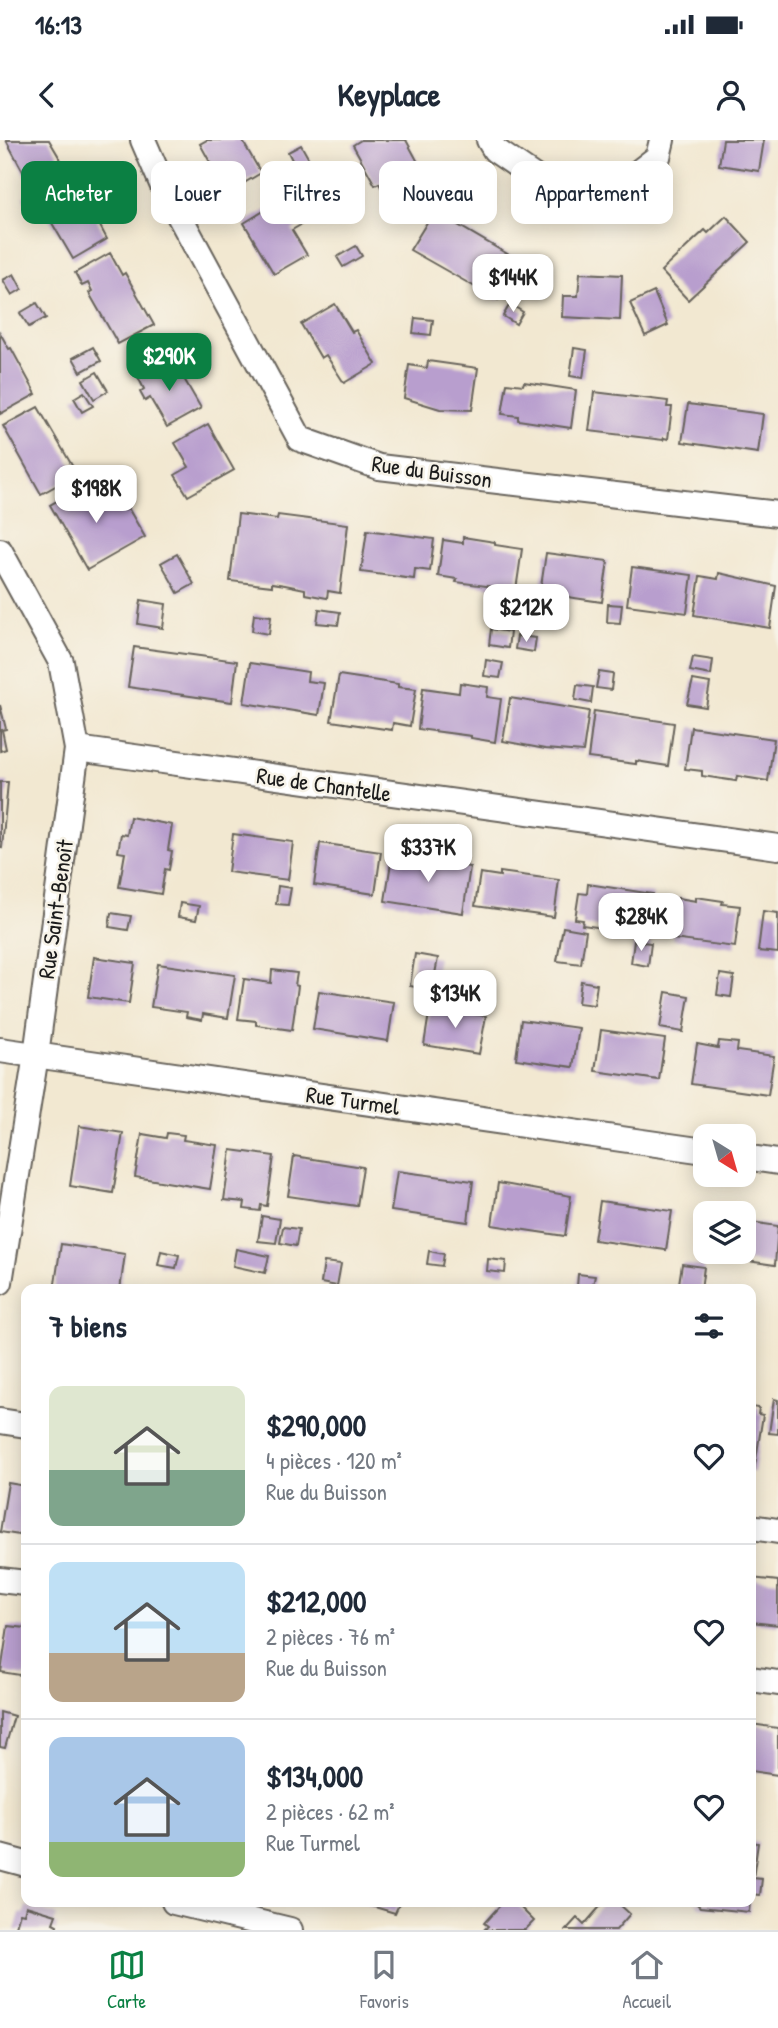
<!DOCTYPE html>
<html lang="fr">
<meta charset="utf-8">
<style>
:root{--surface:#fff;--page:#f6f6f7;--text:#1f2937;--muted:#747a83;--line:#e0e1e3;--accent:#0b8043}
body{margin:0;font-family:"Patrick Hand",sans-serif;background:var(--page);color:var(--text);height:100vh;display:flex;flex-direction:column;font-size:26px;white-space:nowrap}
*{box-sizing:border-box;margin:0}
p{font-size:23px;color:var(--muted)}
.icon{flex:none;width:38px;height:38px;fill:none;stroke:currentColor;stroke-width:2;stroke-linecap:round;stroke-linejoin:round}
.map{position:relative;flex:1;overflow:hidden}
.panel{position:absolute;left:21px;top:1144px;width:735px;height:623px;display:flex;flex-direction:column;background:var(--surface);border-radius:14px;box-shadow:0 4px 18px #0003}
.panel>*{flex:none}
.banner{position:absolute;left:21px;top:21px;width:737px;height:63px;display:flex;gap:14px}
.needle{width:46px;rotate:143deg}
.fabs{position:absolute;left:693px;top:984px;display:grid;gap:14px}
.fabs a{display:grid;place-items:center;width:63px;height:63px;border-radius:14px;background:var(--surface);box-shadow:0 4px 18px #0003;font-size:35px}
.price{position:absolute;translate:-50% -60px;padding:0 16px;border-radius:14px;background:#fff;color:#222;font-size:23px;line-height:46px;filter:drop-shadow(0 2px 4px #0008)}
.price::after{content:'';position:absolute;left:50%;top:42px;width:21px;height:16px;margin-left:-10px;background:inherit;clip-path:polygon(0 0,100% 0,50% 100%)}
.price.selected{background:var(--accent);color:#fff}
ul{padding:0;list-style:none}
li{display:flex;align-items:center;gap:21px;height:175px;padding:0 28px}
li+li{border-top:2px solid var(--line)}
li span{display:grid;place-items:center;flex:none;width:196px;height:140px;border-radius:14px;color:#555}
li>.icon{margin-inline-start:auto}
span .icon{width:84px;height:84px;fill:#fffc;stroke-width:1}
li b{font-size:30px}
h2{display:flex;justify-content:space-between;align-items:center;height:84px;padding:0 28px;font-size:30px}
.tag{padding:0 24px;border-radius:14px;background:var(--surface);box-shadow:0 4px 18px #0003;font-size:24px;line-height:63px}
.tag.selected{background:var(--accent);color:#fff}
.status{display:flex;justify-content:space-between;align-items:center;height:49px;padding:0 35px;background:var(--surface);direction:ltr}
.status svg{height:19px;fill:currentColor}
header{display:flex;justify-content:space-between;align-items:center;height:91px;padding:0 28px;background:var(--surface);font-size:32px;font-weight:700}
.tabs{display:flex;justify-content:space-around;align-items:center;height:98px;border-top:2px solid var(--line);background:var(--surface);font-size:19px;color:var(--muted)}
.tabs a{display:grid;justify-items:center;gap:4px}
.tabs .selected{color:var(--accent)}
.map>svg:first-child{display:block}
.building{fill:#b89ece}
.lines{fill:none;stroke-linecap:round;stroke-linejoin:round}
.minor-casing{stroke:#67635b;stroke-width:28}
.minor{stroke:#fff;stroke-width:24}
.labels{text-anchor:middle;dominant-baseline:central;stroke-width:5;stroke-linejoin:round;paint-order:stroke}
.street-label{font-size:23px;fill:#1c1c1c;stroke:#f7f3e8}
</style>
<div class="status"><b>16:13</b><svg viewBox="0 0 49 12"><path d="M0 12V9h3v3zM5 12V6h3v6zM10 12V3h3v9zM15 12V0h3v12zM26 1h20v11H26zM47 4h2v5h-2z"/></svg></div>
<header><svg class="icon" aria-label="back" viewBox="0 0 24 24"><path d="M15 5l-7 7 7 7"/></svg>Keyplace<svg class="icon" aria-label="person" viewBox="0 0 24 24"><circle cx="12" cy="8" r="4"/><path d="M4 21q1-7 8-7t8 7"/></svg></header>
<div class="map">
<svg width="778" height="1790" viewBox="0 0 778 1790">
<rect width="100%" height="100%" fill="#f7f3e8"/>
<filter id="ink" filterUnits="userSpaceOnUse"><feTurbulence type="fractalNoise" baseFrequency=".0143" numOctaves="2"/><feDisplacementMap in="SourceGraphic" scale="14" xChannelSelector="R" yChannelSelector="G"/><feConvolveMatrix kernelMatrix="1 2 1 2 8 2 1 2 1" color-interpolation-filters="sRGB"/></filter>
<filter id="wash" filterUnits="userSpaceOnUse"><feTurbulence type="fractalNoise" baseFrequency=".00686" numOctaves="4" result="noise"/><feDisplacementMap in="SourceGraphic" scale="28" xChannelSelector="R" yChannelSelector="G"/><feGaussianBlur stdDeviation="1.57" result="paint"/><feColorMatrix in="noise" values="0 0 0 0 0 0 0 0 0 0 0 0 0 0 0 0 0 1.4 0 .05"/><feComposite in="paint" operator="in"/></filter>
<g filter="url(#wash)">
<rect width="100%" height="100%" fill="#f2e8d1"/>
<g id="blocks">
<g class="building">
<polygon points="6,0 49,0 62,22 28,41"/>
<polygon points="207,0 242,0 261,33 227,53 200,4"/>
<polygon points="361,0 406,0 419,24 415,26 427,50 393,69 379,43 375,45 353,5"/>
<polygon points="723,0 764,0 759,31 719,25"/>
<polygon points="301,5 310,21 296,28 288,12"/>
<polygon points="38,49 46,63 31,72 23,57"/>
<polygon points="81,50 107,99 73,119 45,71"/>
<polygon points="348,50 355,63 341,70 334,58"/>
<polygon points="277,63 284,74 295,68 304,83 292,90 307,115 274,134 244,83"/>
<polygon points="434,71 521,122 498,160 410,110"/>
<polygon points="726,76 750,102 688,160 661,131 705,90 708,93"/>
<polygon points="356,106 362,116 343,127 337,117"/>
<polygon points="110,113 122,135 125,133 154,185 118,204 89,153 92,151 88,143 82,146 75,133"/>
<polygon points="580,133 622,135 620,180 562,177 563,156 578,156"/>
<polygon points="14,134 22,149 12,155 3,140"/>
<polygon points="654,152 668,185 645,196 630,163"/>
<polygon points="37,163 46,178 29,187 20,173"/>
<polygon points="335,164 352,192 356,190 376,224 344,243 326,215 321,218 301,184"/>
<polygon points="510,164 523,172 516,184 503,176"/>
<polygon points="415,178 433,180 431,195 413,193"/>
<polygon points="0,193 9,209 11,208 36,254 0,274"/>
<polygon points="93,207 101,221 81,232 73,218"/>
<polygon points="574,208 587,210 583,238 570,236"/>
<polygon points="172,218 201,268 167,287 150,258 145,261 140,252 144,249 138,237"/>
<polygon points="428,221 478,228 472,270 440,269 404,258 409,225 427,228"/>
<polygon points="97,232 108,251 94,259 83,240"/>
<polygon points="524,242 576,250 571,288 518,280 518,276 502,274 507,243 523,245"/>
<polygon points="84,252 93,266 82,272 74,258"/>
<polygon points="594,252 668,261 667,267 672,267 668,299 664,298 663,300 589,291"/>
<polygon points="688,264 763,274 758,313 682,302"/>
<polygon points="38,267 77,334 41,354 3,286"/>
<polygon points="208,284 234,330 188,356 175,335 189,327 175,303"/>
<polygon points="94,340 108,366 119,360 125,370 128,368 145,397 87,430 50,365"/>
<polygon points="238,374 277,379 278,375 348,384 340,453 328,451 327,458 305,454 305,449 285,445 272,443 272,446 230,441"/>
<polygon points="367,390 434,399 430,431 415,429 414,439 361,432"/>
<polygon points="463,397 495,402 495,405 522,409 516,450 456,442 457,439 438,436 443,400 463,403"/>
<polygon points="546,413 608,421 602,462 540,453"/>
<polygon points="177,414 194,444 178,453 161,423"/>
<polygon points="632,427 692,435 687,473 627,465"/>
<polygon points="719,433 776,446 770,488 694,475 700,436 718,439"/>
<polygon points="141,460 166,464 163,488 138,484"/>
<polygon points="608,464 622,465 620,483 607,482"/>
<polygon points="319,469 340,472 338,485 317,483"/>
<polygon points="254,474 271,476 269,494 252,491"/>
<polygon points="491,489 510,492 508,508 489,505"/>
<polygon points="517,496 536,498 534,512 515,509"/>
<polygon points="134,507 237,521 232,562 128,547"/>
<polygon points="693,517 713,520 711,535 690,531"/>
<polygon points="486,520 503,523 500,538 484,536"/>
<polygon points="250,523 308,532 307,541 324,543 319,575 244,563"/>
<polygon points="599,532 613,534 611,550 596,548"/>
<polygon points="339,535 398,544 398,547 416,549 410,586 393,583 392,590 331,581"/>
<polygon points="693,540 710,543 706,567 687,564"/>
<polygon points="460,543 488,547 487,557 501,559 495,602 471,598 471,596 418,589 423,548 459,553"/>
<polygon points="577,545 593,547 591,563 575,560"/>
<polygon points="510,558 589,571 583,612 545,609 503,601"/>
<polygon points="0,565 6,589 2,590 6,609 0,611"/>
<polygon points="594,571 674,583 668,626 636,621 636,624 588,618"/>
<polygon points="691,587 774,599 768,641 737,636 736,641 702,636 702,631 685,629"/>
<polygon points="0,642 8,642 2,708 0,707"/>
<polygon points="130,677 172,685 168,710 172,711 169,730 165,729 161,754 119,747 125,713 118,712 121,694 127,695"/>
<polygon points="233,694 293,702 288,740 228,732"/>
<polygon points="320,703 381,712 375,754 314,745"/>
<polygon points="392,716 470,727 463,773 385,761"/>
<polygon points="500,732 559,740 554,777 475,766 480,733 500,736"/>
<polygon points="588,744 653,754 647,794 582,785 583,780 575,779 579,753 587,754"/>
<polygon points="278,746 291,748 288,765 276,764"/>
<polygon points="696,757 723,761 722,764 740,766 735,807 672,799 678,758 696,761"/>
<polygon points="180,763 199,766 196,780 178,777"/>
<polygon points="763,771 778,773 778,813 758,811"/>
<polygon points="111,773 131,776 128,790 109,787"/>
<polygon points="563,787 586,791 581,824 557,821"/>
<polygon points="634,801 651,803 648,826 631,823"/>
<polygon points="415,814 438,818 432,850 410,846"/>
<polygon points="94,817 135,823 129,863 88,857"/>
<polygon points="158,824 235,835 228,878 203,874 202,880 186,877 187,872 151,867"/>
<polygon points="272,830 297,833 295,845 298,846 292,890 256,885 256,881 238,879 244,839 271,843"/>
<polygon points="720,834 734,836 731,857 717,855"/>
<polygon points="581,841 597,844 594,865 578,863"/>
<polygon points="319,851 394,862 388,901 313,889"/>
<polygon points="666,852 689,856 683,892 660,888"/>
<polygon points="430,867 486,876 479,914 424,905"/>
<polygon points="521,880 579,888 573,927 516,919"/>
<polygon points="601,890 665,899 659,940 595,931"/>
<polygon points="719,901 738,903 737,911 774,916 768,955 691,944 697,904 718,908"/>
<polygon points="79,986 123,993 113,1053 70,1046"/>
<polygon points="167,993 184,995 183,1000 217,1005 210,1049 135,1037 142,994 166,998"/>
<polygon points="231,1010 274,1016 267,1066 261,1065 260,1071 244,1069 245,1062 224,1060"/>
<polygon points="294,1016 363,1027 357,1066 288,1056"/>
<polygon points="397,1031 473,1041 468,1082 391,1071"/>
<polygon points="498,1043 571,1056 565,1096 492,1085"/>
<polygon points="600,1061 672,1071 666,1110 594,1100"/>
<polygon points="262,1076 280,1079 276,1103 258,1101"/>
<polygon points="744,1081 778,1086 775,1125 704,1115 704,1111 744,1111"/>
<polygon points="283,1087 299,1089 296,1106 280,1103"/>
<polygon points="61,1104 125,1114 120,1150 54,1150"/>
<polygon points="236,1109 269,1116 265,1133 233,1126"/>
<polygon points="161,1111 179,1115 176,1128 158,1125"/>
<polygon points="429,1111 444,1114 442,1126 427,1124"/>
<polygon points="488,1119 506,1121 505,1133 487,1131"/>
<polygon points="324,1122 341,1124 337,1146 321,1143"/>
<polygon points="682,1124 704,1127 701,1150 678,1150"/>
<polygon points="578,1134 595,1136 592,1149 577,1147"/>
<polygon points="774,1259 778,1260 778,1294 769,1293"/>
<polygon points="751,1267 759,1268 758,1274 763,1275 754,1332 751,1332"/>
<polygon points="8,1343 26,1346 26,1396 0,1392"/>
<polygon points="751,1438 778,1441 778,1485 751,1482"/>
<polygon points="8,1486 26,1488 26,1536 1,1532"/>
<polygon points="0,1572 14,1576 5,1608 0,1607"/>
<polygon points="751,1584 778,1588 778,1635 751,1631"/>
<polygon points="751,1702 758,1703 753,1738 762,1739 760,1755 751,1754"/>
<polygon points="358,1762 400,1762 395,1773"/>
<polygon points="503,1762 515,1762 534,1781 525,1790 484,1790 488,1786 484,1783"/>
<polygon points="604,1762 617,1762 630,1774 616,1790 566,1790 577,1778 584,1785"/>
<polygon points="695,1762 750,1762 749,1772 700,1767"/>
<polygon points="26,1766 56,1775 53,1783 57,1785 56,1790 15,1790 20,1773 24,1774"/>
</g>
</g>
</g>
<g filter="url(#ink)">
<use href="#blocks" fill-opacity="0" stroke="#67635b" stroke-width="2"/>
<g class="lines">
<defs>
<g id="minor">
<polyline points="143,0 162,44 300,299 379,327 778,374"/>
<polyline points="489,0 495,10 546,45 623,44 658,17 662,0"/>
<polyline points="0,411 61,522 77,609 36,915 0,1142"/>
<polyline points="77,609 778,707"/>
<polyline points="0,910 705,1011"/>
<polyline points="744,1017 778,1022"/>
<polyline points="0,1281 26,1285"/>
<polyline points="751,1387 778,1391"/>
<polyline points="0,1440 26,1443"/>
<polyline points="751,1539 778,1543"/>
<polyline points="0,1717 26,1724"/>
<polyline points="174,1762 290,1790"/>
</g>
</defs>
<use href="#minor" class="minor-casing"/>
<use href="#minor" class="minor"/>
</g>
</g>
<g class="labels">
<g class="street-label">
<text transform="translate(432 331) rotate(8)">Rue du Buisson</text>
<text transform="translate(324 644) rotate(8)">Rue de Chantelle</text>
<text transform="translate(55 769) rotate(-82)">Rue Saint-Benoît</text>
<text transform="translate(353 960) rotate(8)">Rue Turmel</text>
</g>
</g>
</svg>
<div class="fabs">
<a><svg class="needle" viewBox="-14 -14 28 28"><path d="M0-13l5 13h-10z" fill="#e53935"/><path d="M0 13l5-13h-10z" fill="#747a83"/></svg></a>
<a><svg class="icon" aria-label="layers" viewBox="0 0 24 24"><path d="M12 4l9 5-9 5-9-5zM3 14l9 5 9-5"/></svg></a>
</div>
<b class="price" style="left:513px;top:174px">$144K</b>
<b class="price selected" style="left:169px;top:253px">$290K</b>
<b class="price" style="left:96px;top:385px">$198K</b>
<b class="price" style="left:526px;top:504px">$212K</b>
<b class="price" style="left:428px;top:744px">$337K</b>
<b class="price" style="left:641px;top:813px">$284K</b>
<b class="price" style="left:455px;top:890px">$134K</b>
<div class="banner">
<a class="tag selected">Acheter</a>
<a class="tag">Louer</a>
<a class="tag">Filtres</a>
<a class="tag">Nouveau</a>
<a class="tag">Appartement</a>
</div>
<section class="panel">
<h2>7 biens<svg class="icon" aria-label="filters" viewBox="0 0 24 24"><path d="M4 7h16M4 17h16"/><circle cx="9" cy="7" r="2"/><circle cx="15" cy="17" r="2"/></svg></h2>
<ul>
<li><span style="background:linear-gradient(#dfe7d0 60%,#7fa58c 0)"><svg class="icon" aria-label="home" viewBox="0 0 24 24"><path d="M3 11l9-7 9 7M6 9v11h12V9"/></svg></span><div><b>$290,000</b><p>4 pièces · 120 m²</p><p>Rue du Buisson</p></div><svg class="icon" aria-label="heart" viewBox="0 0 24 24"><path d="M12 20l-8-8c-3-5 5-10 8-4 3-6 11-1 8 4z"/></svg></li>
<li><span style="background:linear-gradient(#bfe0f5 65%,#b9a48a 0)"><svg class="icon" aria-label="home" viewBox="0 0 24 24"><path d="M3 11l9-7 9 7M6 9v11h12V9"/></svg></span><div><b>$212,000</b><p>2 pièces · 76 m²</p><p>Rue du Buisson</p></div><svg class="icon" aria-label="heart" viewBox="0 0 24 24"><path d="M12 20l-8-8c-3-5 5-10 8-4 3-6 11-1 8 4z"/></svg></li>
<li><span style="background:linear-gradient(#a9c7e8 75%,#8fb573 0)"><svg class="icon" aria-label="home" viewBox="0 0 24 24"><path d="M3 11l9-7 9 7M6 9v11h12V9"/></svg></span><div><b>$134,000</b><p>2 pièces · 62 m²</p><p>Rue Turmel</p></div><svg class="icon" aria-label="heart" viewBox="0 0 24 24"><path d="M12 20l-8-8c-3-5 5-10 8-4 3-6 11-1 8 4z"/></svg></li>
</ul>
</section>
</div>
<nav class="tabs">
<a class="selected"><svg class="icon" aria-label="map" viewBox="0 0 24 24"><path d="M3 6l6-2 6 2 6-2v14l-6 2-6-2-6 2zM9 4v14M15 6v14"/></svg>Carte</a>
<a><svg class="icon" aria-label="saved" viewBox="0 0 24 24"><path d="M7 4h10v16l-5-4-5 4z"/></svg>Favoris</a>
<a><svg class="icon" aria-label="home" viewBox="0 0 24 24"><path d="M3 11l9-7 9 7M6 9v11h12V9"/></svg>Accueil</a>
</nav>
